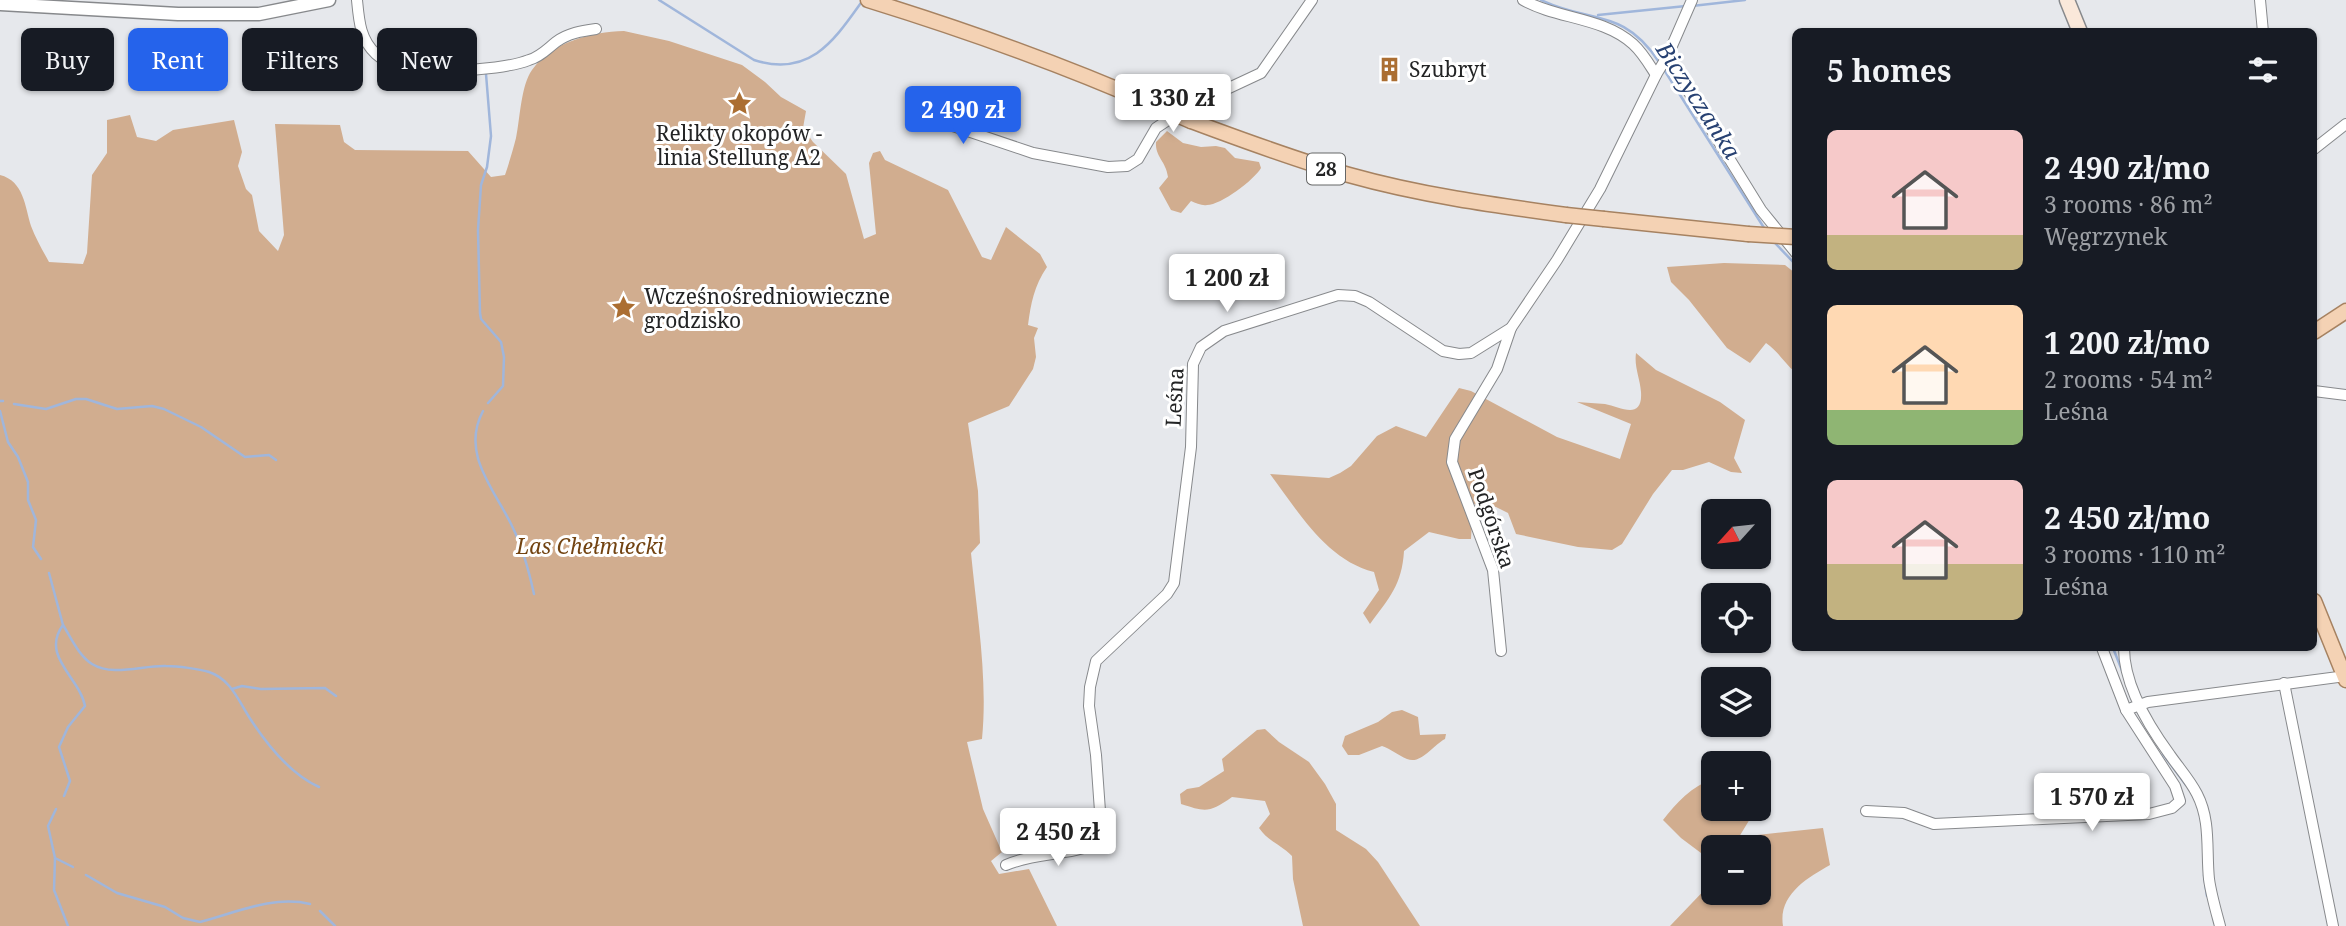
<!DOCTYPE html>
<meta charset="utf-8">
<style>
:root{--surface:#171b24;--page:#242831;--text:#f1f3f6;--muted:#9ea1a6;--accent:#2563eb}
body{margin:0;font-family:"Noto Serif",serif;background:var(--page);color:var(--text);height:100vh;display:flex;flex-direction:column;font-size:26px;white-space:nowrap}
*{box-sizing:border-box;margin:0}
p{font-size:23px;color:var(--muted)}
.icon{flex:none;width:38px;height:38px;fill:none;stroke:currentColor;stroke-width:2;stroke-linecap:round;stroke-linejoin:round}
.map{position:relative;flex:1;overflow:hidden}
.sheet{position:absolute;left:1792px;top:28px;width:525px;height:623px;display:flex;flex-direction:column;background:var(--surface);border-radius:10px;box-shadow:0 2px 5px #0004}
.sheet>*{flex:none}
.guide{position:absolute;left:21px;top:28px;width:665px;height:63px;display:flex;gap:14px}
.needle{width:46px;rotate:243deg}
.fabs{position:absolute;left:1701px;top:499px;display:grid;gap:14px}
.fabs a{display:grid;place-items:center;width:70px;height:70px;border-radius:10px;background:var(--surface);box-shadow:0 2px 5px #0004;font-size:35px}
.price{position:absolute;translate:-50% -60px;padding:0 16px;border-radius:7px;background:#fff;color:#222;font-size:23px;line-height:46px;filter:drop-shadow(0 2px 4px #0008)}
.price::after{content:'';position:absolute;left:50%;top:42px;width:21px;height:16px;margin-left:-10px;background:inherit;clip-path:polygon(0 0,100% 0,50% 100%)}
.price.on{background:var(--accent);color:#fff}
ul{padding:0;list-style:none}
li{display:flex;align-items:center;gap:21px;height:175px;padding:0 35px}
li span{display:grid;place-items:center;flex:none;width:196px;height:140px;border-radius:10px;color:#555}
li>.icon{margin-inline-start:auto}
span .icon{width:84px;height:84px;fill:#fffc;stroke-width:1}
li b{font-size:30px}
h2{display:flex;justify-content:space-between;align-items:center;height:84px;padding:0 35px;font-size:30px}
.pill{padding:0 24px;border-radius:10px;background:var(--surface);box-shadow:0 2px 5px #0004;font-size:24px;line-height:63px}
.pill.on{background:var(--accent);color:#fff}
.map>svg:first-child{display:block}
.forest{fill:#d1ad8f}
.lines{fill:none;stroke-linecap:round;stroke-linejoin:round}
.stream{stroke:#a0b6db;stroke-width:2.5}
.minor-casing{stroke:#87898c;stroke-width:12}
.tertiary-casing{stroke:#87898c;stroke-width:15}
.secondary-casing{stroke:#87898c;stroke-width:17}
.primary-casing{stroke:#a68261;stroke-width:17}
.minor{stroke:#fff;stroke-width:10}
.tertiary{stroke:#fff;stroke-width:12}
.secondary{stroke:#fae8da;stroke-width:14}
.primary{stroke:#f4d2b4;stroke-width:14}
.primary-bridge-casing{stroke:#a68261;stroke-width:17;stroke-linecap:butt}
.primary-bridge{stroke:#f4d2b4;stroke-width:14}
.labels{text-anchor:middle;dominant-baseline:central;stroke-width:6;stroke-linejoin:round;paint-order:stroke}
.shield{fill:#fff;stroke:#656666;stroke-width:2}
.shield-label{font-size:19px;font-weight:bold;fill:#232425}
.poi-label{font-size:21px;fill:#232425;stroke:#fff;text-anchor:start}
.street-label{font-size:21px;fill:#232425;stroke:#fff}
.park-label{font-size:21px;font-style:italic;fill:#724311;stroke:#fff}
.water-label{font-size:23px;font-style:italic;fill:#274172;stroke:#fff}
</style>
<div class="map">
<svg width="2346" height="926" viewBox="0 0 2346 926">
<rect width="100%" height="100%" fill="#e6e8ec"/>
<g class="forest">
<path d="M624 31 669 41 742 65 765 82 781 97 806 111 803 128 813 142 846 174 864 239 876 234 869 163 873 153 880 151 885 160 948 190 982 257 991 260 1006 227 1040 254 1047 267C1034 286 1031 303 1028 325L1038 328 1034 338 1036 357 1033 369 1009 406 968 423 978 491 980 543 971 553C977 615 988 678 982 739L967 742 983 809 1002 852 991 861 999 874 1029 869 1057 926H0V175C24 181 25 207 31 226 36 239 43 251 49 262L83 264 87 253 92 175 107 153V120L130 115 137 137 156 141 173 130 234 120 242 152 238 166 246 189 252 195 259 231 278 251 284 235 275 124 340 125 344 142 355 150 468 151 491 177 505 175C509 163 513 150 516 138 520 119 521 85 532 70 552 42 591 32 624 31Z"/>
<path d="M1167 131 1183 143 1201 147 1216 146 1225 148 1235 158 1259 162 1261 168C1254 180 1221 205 1207 205 1202 206 1196 203 1191 201L1181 213 1171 210 1159 188 1168 177C1166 161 1155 157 1156 142Z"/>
<path d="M1724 263 1785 265 1795 273V372C1784 363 1778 351 1766 343L1750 363 1727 348 1689 300 1671 282 1667 267Z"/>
<path d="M1636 353 1656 370 1720 402 1745 420 1734 458 1742 473 1731 472 1709 462 1683 470H1672L1653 494 1622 544 1612 550 1578 547 1516 534 1508 513 1496 507 1473 504 1471 539H1459L1429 532 1404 551C1402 585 1389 598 1370 624L1363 613 1379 590 1374 572C1326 560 1298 511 1270 474L1329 478 1340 473 1351 466 1377 436 1396 426 1426 437 1459 388 1471 391 1557 437 1620 459 1631 424 1577 402C1586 403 1596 403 1605 404 1620 407 1643 421 1641 392 1640 378 1634 367 1636 353Z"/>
<path d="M1402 710 1418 717 1420 735 1446 734 1445 739C1433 745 1421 765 1407 759 1398 755 1391 749 1382 746L1359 755H1348L1342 746 1345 736 1378 722 1392 712Z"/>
<path d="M1265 729 1279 742 1309 762 1325 784 1336 804V830L1366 849 1378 862 1420 926H1303L1293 879 1292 856C1280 844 1269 842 1259 828L1270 814 1265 801 1232 797C1209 813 1206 812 1181 804L1180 794 1187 789 1199 787 1224 771 1222 759 1257 730Z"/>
<path d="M1713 779V808L1756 809 1739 837 1823 828 1830 865C1807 878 1778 895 1783 926H1670L1713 881V892H1759V847H1713V862L1681 838 1663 820C1676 803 1692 786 1713 779Z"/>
</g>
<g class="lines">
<g class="stream">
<path d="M659 0 754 60C811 78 835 39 863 0"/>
<path d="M1541 0C1590 24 1623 7 1659 62"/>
<polyline points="1692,6 1745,0"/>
<polyline points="1598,15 1686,6"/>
<polyline points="1663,68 1766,231"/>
<polyline points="486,74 491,136 487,167 481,185 478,230 480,313 481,319 501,342 504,357 503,386 488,403"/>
<polyline points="1774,242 1796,265"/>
<polyline points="0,401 3,401"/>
<polyline points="14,404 46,409 76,399 86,399 117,409 152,406 164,409 201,427 245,457 269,455 276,460"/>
<polyline points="0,411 8,442 18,457 28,482 28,500 36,520 33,547 41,559"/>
<path d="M483 411C460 454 495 490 512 526 523 548 529 571 534 594"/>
<path d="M49 573 63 625C40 656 80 678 85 706L68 727 59 747 70 781 64 796"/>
<path d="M63 625C71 638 79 656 92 664 113 677 143 665 166 666 178 666 199 669 209 672 231 679 239 702 251 720 268 746 290 774 319 787"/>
<polyline points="2113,648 2123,673"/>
<polyline points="232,689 242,686 261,689 325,688 336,696"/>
<polyline points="2163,754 2186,785"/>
<polyline points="56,809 48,826 55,858 54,890 68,926"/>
<polyline points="55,858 73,867"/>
<path d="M86 875 117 893 165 907 183 918 200 922C235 913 273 895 310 904"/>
<polyline points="2204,875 2207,896"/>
<polyline points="320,911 335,926"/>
</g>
<defs>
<g id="minor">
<path d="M357 0C359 21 360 39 376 54 401 78 498 72 529 60 540 57 547 49 556 42 568 33 582 31 596 29"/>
<path d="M1523 0C1557 19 1603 17 1633 44 1643 53 1649 64 1656 75"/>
<polyline points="2260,0 2263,32"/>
<polyline points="1668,55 1698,108 1761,210 1796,253"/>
<polyline points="935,120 1033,153 1108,167 1127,166 1138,159 1156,128 1165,122 1184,109 1261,73 1312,0"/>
<polyline points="2314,149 2346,124"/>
<polyline points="2314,391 2346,395"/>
<path d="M2124 648C2124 685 2148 725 2170 755 2179 768 2190 780 2197 794 2211 821 2206 850 2209 879 2211 894 2216 911 2220 926"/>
<polyline points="1501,651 1493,570 1452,462 1455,439 1497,369 1511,328"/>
<polyline points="2284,683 2333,926"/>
<polyline points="2126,710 2148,702 2346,676"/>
<polyline points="1866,811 1904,813 1934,824 2149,814 2172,808 2180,801 2175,786 2126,710 2102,648"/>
<path d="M1006 865C1036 852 1068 856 1098 843L1100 811 1096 755 1089 706 1090 687 1096 661 1167 594 1174 583 1191 447 1193 364 1201 347 1224 331 1338 295 1355 296 1369 302 1443 351 1459 354 1471 353 1511 328 1557 260 1600 189 1656 75 1668 55 1692 0"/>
</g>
<polyline id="tertiary" points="0,4 178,14 259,14 329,0"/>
<polyline id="secondary" points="2067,0 2080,32"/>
<g id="primary">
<path d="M868 0C965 30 1061 64 1154 105"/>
<path d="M1191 121C1243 140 1295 160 1349 175 1420 195 1493 205 1566 215"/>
<polyline points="1604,219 1748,234"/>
<polyline points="2314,332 2346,311"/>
<polyline points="2314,601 2346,680"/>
</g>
</defs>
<use href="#minor" class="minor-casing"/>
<use href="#tertiary" class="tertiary-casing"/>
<use href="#secondary" class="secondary-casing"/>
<use href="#primary" class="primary-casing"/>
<use href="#minor" class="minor"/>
<use href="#tertiary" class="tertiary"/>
<use href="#secondary" class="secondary"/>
<use href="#primary" class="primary"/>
<defs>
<g id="primary-bridge">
<polyline points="1154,105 1191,121"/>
<polyline points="1566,215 1604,219"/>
<polyline points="1748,234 1796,237"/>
</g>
</defs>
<use href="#primary-bridge" class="primary-bridge-casing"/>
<use href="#primary-bridge" class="primary-bridge"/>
</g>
<defs>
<symbol id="building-bare" viewBox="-9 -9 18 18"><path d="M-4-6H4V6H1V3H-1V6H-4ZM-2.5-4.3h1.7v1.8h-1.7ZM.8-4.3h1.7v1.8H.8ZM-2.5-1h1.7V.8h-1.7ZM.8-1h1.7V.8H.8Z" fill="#ab6e32" stroke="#fff" stroke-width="2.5" paint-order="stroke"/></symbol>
<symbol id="sight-bare" viewBox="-9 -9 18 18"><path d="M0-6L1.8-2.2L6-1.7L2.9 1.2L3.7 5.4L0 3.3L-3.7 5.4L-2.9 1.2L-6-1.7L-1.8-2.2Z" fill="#ab6e32" stroke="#fff" stroke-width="2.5" paint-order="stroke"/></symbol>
</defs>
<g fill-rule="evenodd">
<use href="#building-bare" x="1372" y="52" width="35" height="35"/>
<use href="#sight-bare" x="722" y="86" width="35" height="35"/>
<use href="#sight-bare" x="606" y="290" width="35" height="35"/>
</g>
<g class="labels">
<rect class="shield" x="1307" y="153.5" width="38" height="31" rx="5"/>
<g class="shield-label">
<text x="1326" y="169">28</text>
</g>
<g class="poi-label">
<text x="1409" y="69">Szubryt</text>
<text x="739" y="133" text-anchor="middle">Relikty okopów -<tspan x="739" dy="24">linia Stellung A2</tspan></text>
<text x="644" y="296">Wcześnośredniowieczne<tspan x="644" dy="24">grodzisko</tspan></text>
</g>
<g class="street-label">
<text transform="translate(1174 397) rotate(-87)">Leśna</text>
<text transform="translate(1492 518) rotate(71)">Podgórska</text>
</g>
<g class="park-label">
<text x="590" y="546">Las Chełmiecki</text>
</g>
<g class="water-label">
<text transform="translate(1699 100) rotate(57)">Biczyczanka</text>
</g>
</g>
</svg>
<div class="fabs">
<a><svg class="needle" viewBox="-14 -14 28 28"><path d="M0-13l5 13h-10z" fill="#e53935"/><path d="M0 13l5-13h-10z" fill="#9ea1a6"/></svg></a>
<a><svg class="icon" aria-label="locate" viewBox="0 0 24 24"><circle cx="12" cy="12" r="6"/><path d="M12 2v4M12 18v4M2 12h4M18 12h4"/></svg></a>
<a><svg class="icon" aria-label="layers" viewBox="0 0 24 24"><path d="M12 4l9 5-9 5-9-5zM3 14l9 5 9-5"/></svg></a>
<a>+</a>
<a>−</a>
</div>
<b class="price" style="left:1173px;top:134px">1 330 zł</b>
<b class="price on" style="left:963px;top:146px">2 490 zł</b>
<b class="price" style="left:1227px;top:314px">1 200 zł</b>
<b class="price" style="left:2092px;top:833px">1 570 zł</b>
<b class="price" style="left:1058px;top:868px">2 450 zł</b>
<div class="guide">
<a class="pill">Buy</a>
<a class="pill on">Rent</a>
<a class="pill">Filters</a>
<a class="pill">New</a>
</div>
<section class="sheet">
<h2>5 homes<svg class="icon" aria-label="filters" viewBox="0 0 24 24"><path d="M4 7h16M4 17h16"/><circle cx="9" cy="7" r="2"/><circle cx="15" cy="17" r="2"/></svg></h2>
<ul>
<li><span style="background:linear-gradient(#f6c9c9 75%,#c2b280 0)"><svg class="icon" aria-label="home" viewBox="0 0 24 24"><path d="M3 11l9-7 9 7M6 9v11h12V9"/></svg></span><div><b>2 490 zł/mo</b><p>3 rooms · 86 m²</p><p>Węgrzynek</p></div></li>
<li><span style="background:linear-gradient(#ffd9b3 75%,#8fb573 0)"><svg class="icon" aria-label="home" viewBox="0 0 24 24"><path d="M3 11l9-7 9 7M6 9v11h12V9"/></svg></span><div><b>1 200 zł/mo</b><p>2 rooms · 54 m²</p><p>Leśna</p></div></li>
<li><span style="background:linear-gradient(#f6c9c9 60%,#c2b280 0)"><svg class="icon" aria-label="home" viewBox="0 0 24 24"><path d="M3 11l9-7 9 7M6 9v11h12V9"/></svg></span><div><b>2 450 zł/mo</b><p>3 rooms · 110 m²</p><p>Leśna</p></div></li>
</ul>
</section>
</div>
